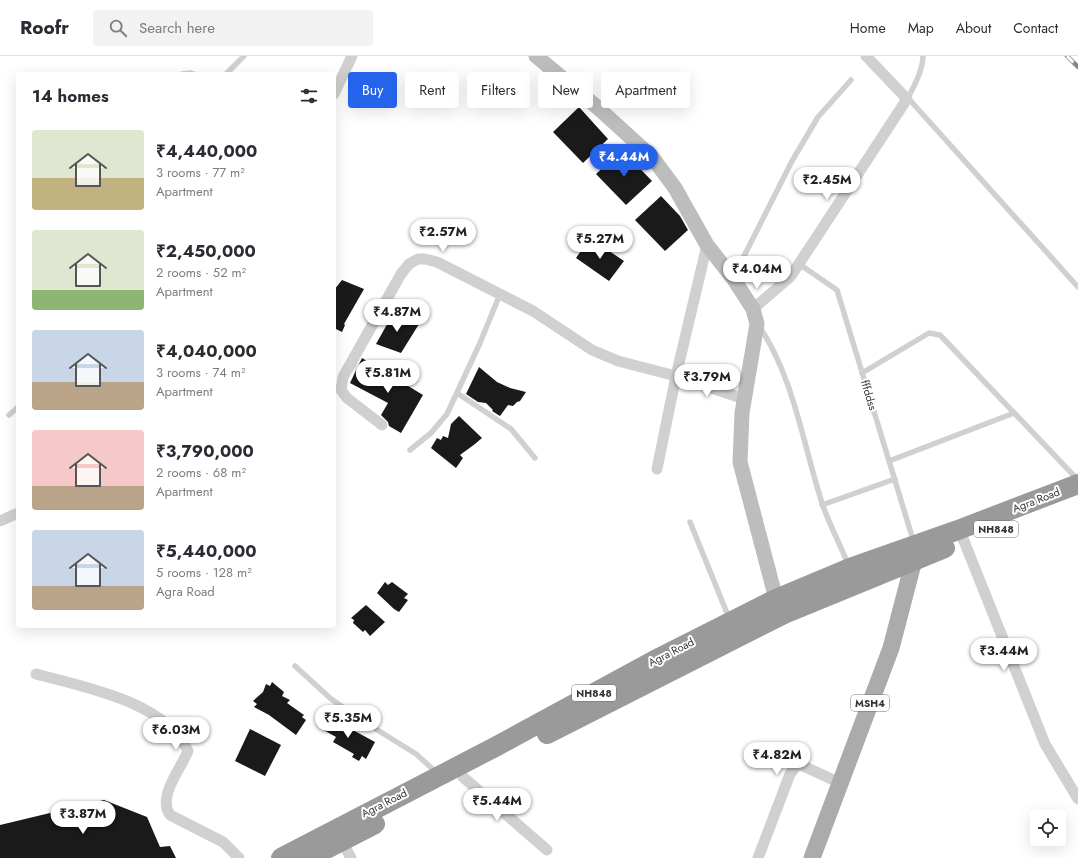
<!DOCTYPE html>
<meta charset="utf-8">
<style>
:root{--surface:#fff;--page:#f2f2f3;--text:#2b2b33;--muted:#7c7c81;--line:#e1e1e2;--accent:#2563eb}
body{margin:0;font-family:Jost,sans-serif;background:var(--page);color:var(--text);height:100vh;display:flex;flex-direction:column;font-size:15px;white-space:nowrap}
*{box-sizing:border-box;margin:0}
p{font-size:13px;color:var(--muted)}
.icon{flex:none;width:22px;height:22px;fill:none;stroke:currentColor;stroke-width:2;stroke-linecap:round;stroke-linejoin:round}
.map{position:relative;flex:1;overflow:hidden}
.drawer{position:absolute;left:16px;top:16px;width:320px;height:556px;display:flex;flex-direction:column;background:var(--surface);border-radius:4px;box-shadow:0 4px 16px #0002}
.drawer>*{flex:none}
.banner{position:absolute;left:348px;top:16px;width:380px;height:36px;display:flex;gap:8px}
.fabs{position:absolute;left:1030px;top:754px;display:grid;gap:8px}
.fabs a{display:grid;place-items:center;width:36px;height:36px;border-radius:4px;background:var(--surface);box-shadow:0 4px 16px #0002;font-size:20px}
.price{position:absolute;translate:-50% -34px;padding:0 9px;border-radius:14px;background:#fff;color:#222;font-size:13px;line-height:26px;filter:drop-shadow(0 1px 2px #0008)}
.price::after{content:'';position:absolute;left:50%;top:24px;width:12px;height:9px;margin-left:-6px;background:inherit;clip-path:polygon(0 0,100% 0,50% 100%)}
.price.on{background:var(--accent);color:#fff}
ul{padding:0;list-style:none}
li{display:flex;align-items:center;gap:12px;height:100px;padding:0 16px}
li span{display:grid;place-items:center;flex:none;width:112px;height:80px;border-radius:4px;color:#555}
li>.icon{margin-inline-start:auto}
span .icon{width:48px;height:48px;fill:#fffc;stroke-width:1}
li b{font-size:17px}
h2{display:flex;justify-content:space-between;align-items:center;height:48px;padding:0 16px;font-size:17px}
.pill{padding:0 14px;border-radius:4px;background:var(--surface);box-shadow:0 4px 16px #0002;font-size:14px;line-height:36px}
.pill.on{background:var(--accent);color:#fff}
header{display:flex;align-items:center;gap:24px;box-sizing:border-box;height:56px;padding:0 20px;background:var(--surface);border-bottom:1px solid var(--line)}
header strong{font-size:19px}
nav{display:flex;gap:22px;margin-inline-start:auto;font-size:14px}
.search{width:280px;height:36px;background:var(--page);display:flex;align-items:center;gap:10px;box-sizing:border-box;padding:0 14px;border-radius:4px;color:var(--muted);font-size:15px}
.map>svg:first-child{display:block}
.building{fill:#1a1a1a}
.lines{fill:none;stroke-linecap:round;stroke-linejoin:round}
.lane{stroke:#d0d0d0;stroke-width:5.5}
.street{stroke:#d0d0d0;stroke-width:11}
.secondary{stroke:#bdbdbd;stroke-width:15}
.primary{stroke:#ababab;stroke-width:17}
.highway{stroke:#9a9a9a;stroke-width:20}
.rail-casing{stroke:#888;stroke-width:4.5}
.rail{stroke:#fff;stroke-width:3;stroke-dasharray:9;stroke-linecap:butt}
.labels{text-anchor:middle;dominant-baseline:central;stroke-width:4;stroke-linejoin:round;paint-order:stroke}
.shield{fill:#fff;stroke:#707070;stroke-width:1}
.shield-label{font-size:10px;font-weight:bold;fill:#333}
.street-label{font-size:11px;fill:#333;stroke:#fff}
</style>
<header>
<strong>Roofr</strong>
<div class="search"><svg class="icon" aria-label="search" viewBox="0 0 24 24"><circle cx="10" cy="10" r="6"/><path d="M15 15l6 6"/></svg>Search here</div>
<nav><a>Home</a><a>Map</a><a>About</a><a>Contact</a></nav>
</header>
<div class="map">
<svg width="1078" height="802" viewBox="0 0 1078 802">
<rect width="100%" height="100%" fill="#fff"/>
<g class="building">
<polygon points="579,51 608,83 583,107 553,76"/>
<polygon points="622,94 652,125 626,149 596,118"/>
<polygon points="661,140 680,160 688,174 665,195 635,164"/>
<polygon points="590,182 624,205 609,225 576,202"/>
<polygon points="342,224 364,233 344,268 345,269 342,276 334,272 334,234"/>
<polygon points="394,256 419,268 401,297 376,288"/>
<polygon points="362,302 423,339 401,377 389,370 388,366 381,359 388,347 350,327"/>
<polygon points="479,311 497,326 510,332 526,336 520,345 517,346 513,350 508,349 500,360 492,355 493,354 486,347 478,346 466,338"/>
<polygon points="459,360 482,382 475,388 460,399 463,402 456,412 431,392 437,382 441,384 443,380 448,382 451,368"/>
<polygon points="385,526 388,529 392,526 408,538 404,542 408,544 399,556 394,553 377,537"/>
<polygon points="366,549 385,566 370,580 365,574 363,576 353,567 354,564 351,562"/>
<polygon points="272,626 284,636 282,640 290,644 287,647 304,659 302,661 306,664 296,679 269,659 254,651 257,648 253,645 263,636 266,628 270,630"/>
<polygon points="327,660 375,686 366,703 362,700 359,705 352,701 354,698 333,686 336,681 320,672"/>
<polygon points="250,673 281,689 265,720 235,705"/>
<polygon points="104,744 147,761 160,791 170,790 176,802 0,802 0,769"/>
</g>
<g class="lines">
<g class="lane">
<polyline points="182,18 191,17 194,18"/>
<polyline points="226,18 244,0"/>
<polyline points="908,42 1078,231"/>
<path d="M907 43C914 31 923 14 923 0"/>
<polyline points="799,208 837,234 914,487"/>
<polyline points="734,220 792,105 818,61 851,24"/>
<path d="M759 270C794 322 803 388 822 447 829 468 840 488 848 508"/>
<polyline points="862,317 929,277 940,279 1078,424"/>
<polyline points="457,337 511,373 535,402"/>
<polyline points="9,359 18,351"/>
<polyline points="410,394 431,377 447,358 480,287 500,238"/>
<polyline points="889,405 1014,357"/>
<polyline points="822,449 895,423"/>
<polyline points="690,466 729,562"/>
<polyline points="295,610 330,642 355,660 416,698 436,716"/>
</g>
<g class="street">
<polyline points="334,38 352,0"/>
<polyline points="753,253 791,220 907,43 866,0"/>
<polyline points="382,369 347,342 341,334 343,321 401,218 409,208 418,203 425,203 437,206 533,255 592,294 618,305 676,320 744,343"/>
<polyline points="657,413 676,320 707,189"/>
<polyline points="0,465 18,457"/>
<polyline points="958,474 964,485 1045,688 1078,743"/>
<path d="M36 618C84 631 166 646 188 695 181 713 157 740 170 759L223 786 239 802"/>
<polyline points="463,721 547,794"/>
<polyline points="342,785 351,802"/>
<polyline points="758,802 790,718 797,709 801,709 840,727"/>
</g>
<polyline class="secondary" points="536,0 597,51 652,101 675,132 707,189 733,222 753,253 757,268 742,357 740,406 776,543 781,551"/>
<polyline class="primary" points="812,802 891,592 914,504 914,495"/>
<g class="highway">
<polyline points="547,678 784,558 945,492"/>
<polyline points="311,801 375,768"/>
<polyline points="281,802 497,690 653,605 776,543 850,512 958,474 1078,428"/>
</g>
<defs>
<polyline id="rail" points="1067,0 1078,11"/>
</defs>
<use href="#rail" class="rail-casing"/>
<use href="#rail" class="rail"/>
</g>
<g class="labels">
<g class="shield">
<rect x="974" y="465" width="44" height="16" rx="3"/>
<rect x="572" y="629" width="44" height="16" rx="3"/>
<rect x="851" y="639" width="38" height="16" rx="3"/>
</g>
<g class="shield-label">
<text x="996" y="473">NH848</text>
<text x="594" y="637">NH848</text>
<text x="870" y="647">MSH4</text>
</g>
<g class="street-label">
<text transform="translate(869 339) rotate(73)">fffddss</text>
<text transform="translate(1036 444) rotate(-21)">Agra Road</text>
<text transform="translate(671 596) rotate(-27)">Agra Road</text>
<text transform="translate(384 747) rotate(-27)">Agra Road</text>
</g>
</g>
</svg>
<div class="fabs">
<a><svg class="icon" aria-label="locate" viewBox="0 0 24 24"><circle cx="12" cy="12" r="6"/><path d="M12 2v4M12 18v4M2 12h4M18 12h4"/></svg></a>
</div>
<b class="price on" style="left:624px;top:122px">₹4.44M</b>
<b class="price" style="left:827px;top:145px">₹2.45M</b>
<b class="price" style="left:443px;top:197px">₹2.57M</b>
<b class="price" style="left:600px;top:204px">₹5.27M</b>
<b class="price" style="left:757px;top:234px">₹4.04M</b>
<b class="price" style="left:397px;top:277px">₹4.87M</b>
<b class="price" style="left:388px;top:338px">₹5.81M</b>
<b class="price" style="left:707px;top:342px">₹3.79M</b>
<b class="price" style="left:1004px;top:616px">₹3.44M</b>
<b class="price" style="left:348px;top:683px">₹5.35M</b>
<b class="price" style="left:176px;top:695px">₹6.03M</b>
<b class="price" style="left:777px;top:720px">₹4.82M</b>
<b class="price" style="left:497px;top:766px">₹5.44M</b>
<b class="price" style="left:83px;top:779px">₹3.87M</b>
<div class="banner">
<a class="pill on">Buy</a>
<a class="pill">Rent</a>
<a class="pill">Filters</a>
<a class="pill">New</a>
<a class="pill">Apartment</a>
</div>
<section class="drawer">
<h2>14 homes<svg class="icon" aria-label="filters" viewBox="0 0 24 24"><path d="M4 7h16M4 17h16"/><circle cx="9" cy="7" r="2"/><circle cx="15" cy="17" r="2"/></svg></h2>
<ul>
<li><span style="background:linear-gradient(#dfe7d0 60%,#c2b280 0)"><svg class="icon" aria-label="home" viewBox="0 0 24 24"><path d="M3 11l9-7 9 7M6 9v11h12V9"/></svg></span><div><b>₹4,440,000</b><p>3 rooms · 77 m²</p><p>Apartment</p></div></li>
<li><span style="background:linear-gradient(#dfe7d0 75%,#8fb573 0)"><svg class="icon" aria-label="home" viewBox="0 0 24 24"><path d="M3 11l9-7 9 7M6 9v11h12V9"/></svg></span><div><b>₹2,450,000</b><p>2 rooms · 52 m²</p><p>Apartment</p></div></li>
<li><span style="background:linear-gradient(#c9d6e8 65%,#b9a48a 0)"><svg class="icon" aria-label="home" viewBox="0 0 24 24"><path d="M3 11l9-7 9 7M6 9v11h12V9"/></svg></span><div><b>₹4,040,000</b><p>3 rooms · 74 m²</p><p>Apartment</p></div></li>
<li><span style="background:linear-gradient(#f6c9c9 70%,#b9a48a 0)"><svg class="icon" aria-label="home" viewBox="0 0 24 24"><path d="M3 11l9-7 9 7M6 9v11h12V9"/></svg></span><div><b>₹3,790,000</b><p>2 rooms · 68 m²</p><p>Apartment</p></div></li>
<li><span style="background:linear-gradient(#c9d6e8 70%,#b9a48a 0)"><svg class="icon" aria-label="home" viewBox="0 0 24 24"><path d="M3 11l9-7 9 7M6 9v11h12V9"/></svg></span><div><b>₹5,440,000</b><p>5 rooms · 128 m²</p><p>Agra Road</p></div></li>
</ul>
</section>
</div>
